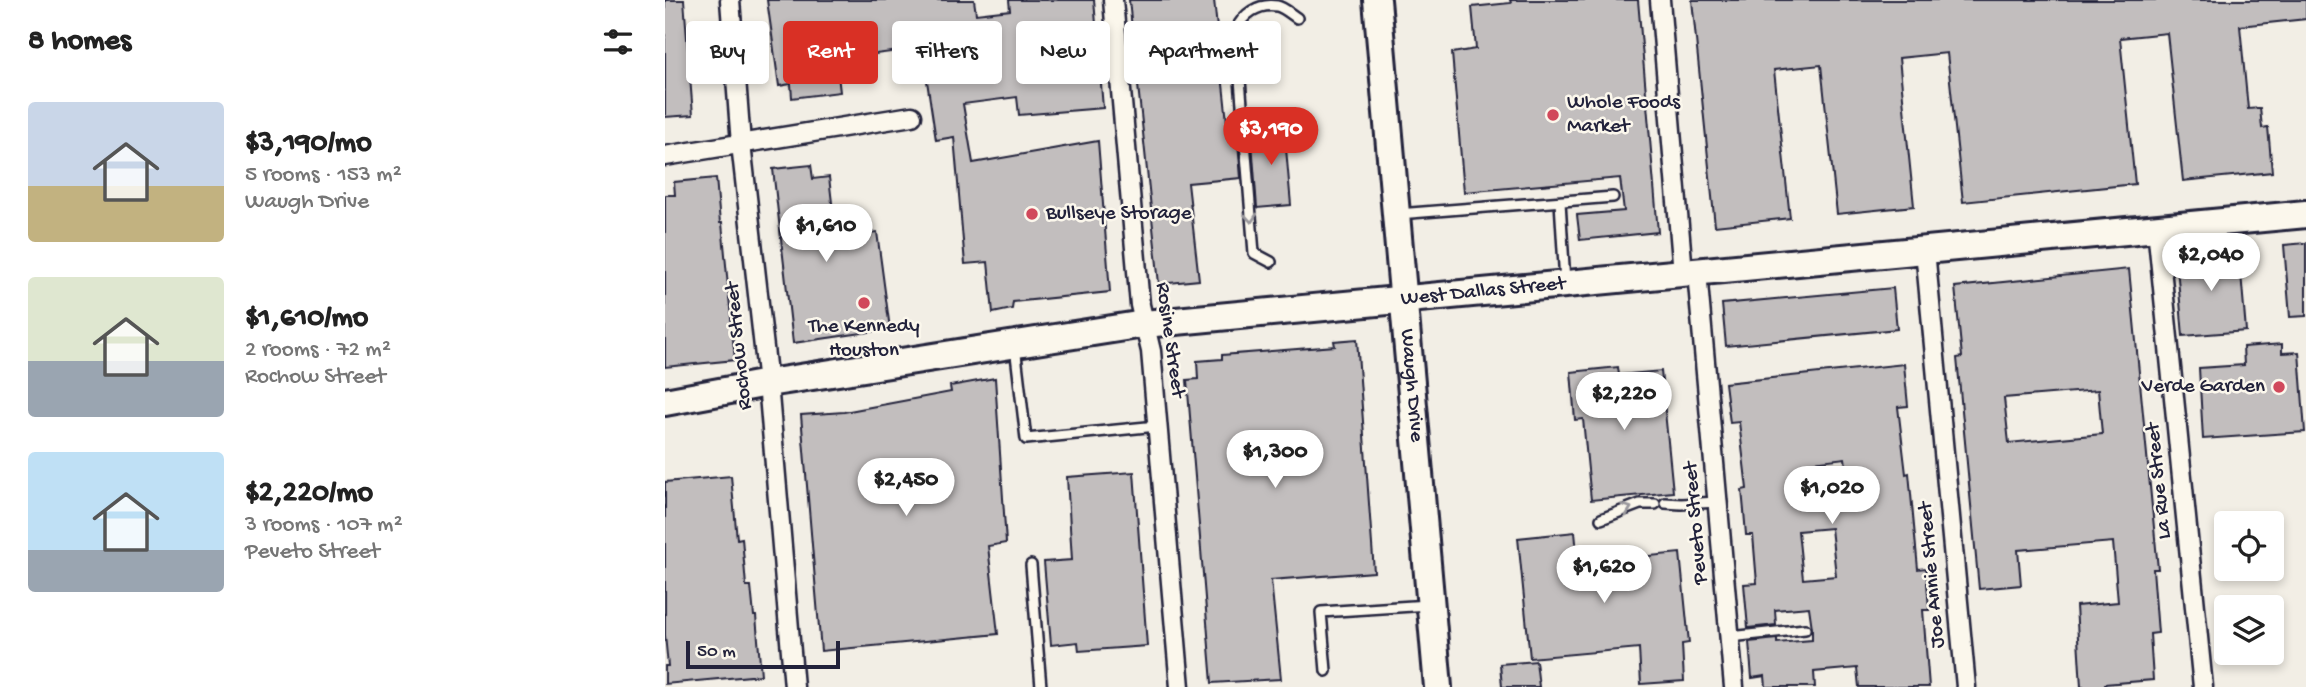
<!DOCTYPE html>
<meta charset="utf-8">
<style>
:root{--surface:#fff;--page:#f2f2f2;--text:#222;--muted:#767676;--accent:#d93025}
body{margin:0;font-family:"Gochi Hand",sans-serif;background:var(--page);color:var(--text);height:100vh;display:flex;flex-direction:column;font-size:26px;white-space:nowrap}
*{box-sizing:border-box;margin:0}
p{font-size:23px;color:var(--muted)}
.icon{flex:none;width:38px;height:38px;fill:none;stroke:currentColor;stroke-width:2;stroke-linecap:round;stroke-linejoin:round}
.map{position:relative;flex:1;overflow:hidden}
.panel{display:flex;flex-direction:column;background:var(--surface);width:665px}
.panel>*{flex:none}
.banner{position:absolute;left:21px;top:21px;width:665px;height:63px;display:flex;gap:14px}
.controls{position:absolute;left:1549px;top:511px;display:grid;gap:14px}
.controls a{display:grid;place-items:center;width:70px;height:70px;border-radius:7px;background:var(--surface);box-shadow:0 4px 10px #0003;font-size:35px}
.scale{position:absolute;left:21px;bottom:18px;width:154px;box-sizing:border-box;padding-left:7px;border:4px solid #22223b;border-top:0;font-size:19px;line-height:24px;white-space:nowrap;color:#22223b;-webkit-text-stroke:5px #fbf7ec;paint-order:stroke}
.price{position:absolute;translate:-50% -60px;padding:0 16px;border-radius:24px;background:#fff;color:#222;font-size:23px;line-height:46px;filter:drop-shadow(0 2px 4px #0008)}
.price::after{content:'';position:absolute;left:50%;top:42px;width:21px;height:16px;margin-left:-10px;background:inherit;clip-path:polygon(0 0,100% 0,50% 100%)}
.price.current{background:var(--accent);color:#fff}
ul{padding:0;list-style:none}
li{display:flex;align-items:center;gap:21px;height:175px;padding:0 28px}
li span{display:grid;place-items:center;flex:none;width:196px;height:140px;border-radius:7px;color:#555}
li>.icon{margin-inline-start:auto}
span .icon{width:84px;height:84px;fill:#fffc;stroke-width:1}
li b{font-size:30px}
h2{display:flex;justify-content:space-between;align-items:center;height:84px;padding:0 28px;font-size:30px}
.tag{padding:0 24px;border-radius:7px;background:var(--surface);box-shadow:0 4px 10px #0003;font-size:24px;line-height:63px}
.tag.current{background:var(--accent);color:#fff}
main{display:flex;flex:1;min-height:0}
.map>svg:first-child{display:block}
.building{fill:#c2bebe;stroke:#22223b;stroke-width:2;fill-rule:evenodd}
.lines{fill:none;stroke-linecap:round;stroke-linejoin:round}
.service-casing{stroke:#22223b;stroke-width:14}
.minor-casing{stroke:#22223b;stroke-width:23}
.secondary-casing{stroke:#22223b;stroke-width:32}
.service{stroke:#fbf7ec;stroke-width:9}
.minor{stroke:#fbf7ec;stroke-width:18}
.secondary{stroke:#fbf7ec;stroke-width:26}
.oneway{stroke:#99979c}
.poi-dot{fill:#d1495b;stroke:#fbf7ec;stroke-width:2.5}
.labels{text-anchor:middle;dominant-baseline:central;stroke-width:5;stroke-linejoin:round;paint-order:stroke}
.poi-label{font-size:21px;fill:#22223b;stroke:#fbf7ec;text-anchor:start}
.street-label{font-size:21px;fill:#22223b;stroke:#fbf7ec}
</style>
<main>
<section class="panel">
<h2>8 homes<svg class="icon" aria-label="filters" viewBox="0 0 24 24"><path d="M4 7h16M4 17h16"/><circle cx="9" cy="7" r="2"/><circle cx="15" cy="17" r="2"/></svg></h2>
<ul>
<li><span style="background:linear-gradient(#c9d6e8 60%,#c2b280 0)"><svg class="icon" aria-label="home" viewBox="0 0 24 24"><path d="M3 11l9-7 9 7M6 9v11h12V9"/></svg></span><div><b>$3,190/mo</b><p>5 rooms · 153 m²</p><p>Waugh Drive</p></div></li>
<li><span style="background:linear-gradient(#dfe7d0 60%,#9aa5b1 0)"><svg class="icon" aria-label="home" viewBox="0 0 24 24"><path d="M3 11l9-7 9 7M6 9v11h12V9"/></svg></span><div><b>$1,610/mo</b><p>2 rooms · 72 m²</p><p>Rochow Street</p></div></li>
<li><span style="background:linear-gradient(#bfe0f5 70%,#9aa5b1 0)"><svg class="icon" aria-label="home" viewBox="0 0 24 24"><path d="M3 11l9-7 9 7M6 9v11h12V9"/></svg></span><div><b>$2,220/mo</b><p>3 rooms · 107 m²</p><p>Peveto Street</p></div></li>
</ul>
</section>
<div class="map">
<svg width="1641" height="687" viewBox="0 0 1641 687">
<rect width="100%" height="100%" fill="#f2eee5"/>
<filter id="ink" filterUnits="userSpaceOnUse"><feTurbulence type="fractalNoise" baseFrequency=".0143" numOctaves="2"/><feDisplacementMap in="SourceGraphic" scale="14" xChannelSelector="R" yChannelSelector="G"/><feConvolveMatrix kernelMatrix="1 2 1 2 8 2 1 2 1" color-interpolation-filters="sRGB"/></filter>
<g filter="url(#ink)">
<g class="building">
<polygon points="0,0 19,0 28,115 0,117"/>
<polygon points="102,0 309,0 311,14 345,10 344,0 429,0 438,108 354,115 352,97 298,104 308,163 433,141 445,292 348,302 347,309 328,313 323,262 300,264 289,137 271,140 257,48 171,59 175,92 127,98 126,84 114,86"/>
<polygon points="464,0 549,0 563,131 572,130 576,178 523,183 534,280 494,284"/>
<polygon points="845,0 973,0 993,232 915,240 912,215 959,211 955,178 799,192 787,53 811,49 807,7 846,3"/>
<polygon points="1027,0 1641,0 1641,19 1575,26 1583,109 1595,108 1597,128 1603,127 1607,172 1518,181 1502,33 1455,38 1470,184 1298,202 1282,53 1234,58 1249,206 1172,214 1156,65 1109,70 1125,218 1050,226"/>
<polygon points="619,126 626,205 592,208 586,128"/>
<polygon points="146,165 148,179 164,177 171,237 212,232 225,329 128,343 108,169"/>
<polygon points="51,178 55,223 57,223 70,360 0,367 0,195 10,195 9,182"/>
<polygon points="1641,243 1641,316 1625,317 1619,245"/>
<polygon points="1574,250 1581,331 1518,336 1511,255"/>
<path d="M1464 269 1493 569H1488L1493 633 1485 634 1488 680 1440 684V687H1416L1411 606 1453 602 1448 542 1353 550 1356 585 1314 589 1292 358 1297 357 1290 287ZM1433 390 1437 434 1344 443 1339 398Z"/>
<polygon points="1228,288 1232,329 1061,346 1057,304"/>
<polygon points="692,339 709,572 606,580 616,679 547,683 522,380 533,379 532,361 557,359 557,355 670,346 669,341"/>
<polygon points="1617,344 1617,353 1634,352 1640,432 1538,439 1534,368 1579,365 1578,347"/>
<path d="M1239 364 1243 406 1233 407 1241 474 1244 473 1253 569 1261 568 1264 610H1258L1264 687H1194L1192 668 1149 672 1150 687H1101L1100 676 1087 678 1084 642 1112 639V643L1147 640V628L1144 607 1110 610 1111 625 1083 628 1079 584 1092 583 1088 535H1081L1079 511 1077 490 1082 489 1074 422 1065 423 1060 383ZM1180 458 1184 489 1150 492 1147 462ZM1166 528 1171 576 1138 579 1133 531Z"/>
<polygon points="953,367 954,375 996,371 1008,492 926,500 918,419 910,420 906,372"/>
<polygon points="330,378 341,543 323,546 333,634 156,651 136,415 179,412 286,392 285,386"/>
<polygon points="469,472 482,646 414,651 413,642 386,645 379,562 407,560 402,477"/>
<polygon points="66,476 72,539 77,538 81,586 86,586 89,616 91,616 96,675 0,684 0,666 3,666 0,635 0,482"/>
<polygon points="910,532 913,563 1015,553 1024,643 1017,644 1019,681 976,684 974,648 865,658 853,538"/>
<polygon points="871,661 874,687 837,687 835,664"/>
</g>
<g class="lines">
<defs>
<g id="service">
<polyline points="895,202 900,282"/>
<polyline points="733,214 948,197"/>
<path d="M606 262 589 253 571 30C578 14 593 3 612 6 618 7 626 14 632 18"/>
<polyline points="350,346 361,439 492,426"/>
<polyline points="1000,503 1016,504 1053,502"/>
<polyline points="936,519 975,504 990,504"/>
<polyline points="366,565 376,687"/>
<polyline points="1065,637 1140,629"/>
<polyline points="661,671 656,612 763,605"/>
</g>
<g id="minor">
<polyline points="65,0 76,144 103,383 129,687"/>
<polyline points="448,0 475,305 486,351 515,687"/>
<polyline points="995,0 1018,273"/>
<polyline points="0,156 247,116"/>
<polyline points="1492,228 1538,687"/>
<polyline points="1260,250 1301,687"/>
<polyline points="1032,272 1069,687"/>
</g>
<g id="secondary">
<path id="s1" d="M712 0 773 687"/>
<path id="s2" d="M0 402 103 383 479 324 1641 214"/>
</g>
</defs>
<use href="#service" class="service-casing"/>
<use href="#minor" class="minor-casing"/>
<use href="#secondary" class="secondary-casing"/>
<use href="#service" class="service"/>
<use href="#minor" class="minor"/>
<use href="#secondary" class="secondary"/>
</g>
<defs><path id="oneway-chevron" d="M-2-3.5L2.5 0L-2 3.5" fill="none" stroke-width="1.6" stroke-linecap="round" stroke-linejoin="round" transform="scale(1.75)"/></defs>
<g class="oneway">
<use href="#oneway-chevron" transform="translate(586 218) rotate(85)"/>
<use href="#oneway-chevron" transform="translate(962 509) rotate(-20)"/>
</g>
</g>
<g class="poi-dot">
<circle cx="888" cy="115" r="7"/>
<circle cx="367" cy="214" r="7"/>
<circle cx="199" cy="303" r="7"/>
<circle cx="1614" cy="387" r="7"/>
</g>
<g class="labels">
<g class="poi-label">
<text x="902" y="103">Whole Foods<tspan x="902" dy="24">Market</tspan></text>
<text x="381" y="214">Bullseye Storage</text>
<text x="199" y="327" text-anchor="middle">The Kennedy<tspan x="199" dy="24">Houston</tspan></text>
<text x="1600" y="387" text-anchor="end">Verde Garden</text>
</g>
<g class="street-label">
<text stroke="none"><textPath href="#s2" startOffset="826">West Dallas Street</textPath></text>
<text transform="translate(504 340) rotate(82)">Rosine Street</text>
<text transform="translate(75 346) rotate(-96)">Rochow Street</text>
<text stroke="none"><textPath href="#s1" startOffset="387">Waugh Drive</textPath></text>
<text transform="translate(1495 481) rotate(-96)">La Rue Street</text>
<text transform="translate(1032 523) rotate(-95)">Peveto Street</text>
<text transform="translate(1268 575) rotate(-95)">Joe Annie Street</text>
</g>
</g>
</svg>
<div class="controls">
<a><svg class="icon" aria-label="locate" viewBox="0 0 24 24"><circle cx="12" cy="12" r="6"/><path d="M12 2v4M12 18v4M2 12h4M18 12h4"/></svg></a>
<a><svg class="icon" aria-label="layers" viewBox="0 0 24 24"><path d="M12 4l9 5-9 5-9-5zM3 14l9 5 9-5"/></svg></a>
</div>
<div class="scale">50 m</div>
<b class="price current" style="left:606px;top:167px">$3,190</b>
<b class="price" style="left:161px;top:264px">$1,610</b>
<b class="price" style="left:1546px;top:293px">$2,040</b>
<b class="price" style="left:959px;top:432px">$2,220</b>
<b class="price" style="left:610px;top:490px">$1,300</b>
<b class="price" style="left:241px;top:518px">$2,450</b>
<b class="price" style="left:1167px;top:526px">$1,020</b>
<b class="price" style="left:939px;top:605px">$1,620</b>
<div class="banner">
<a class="tag">Buy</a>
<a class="tag current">Rent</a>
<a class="tag">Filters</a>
<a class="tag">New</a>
<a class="tag">Apartment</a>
</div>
</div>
</main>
